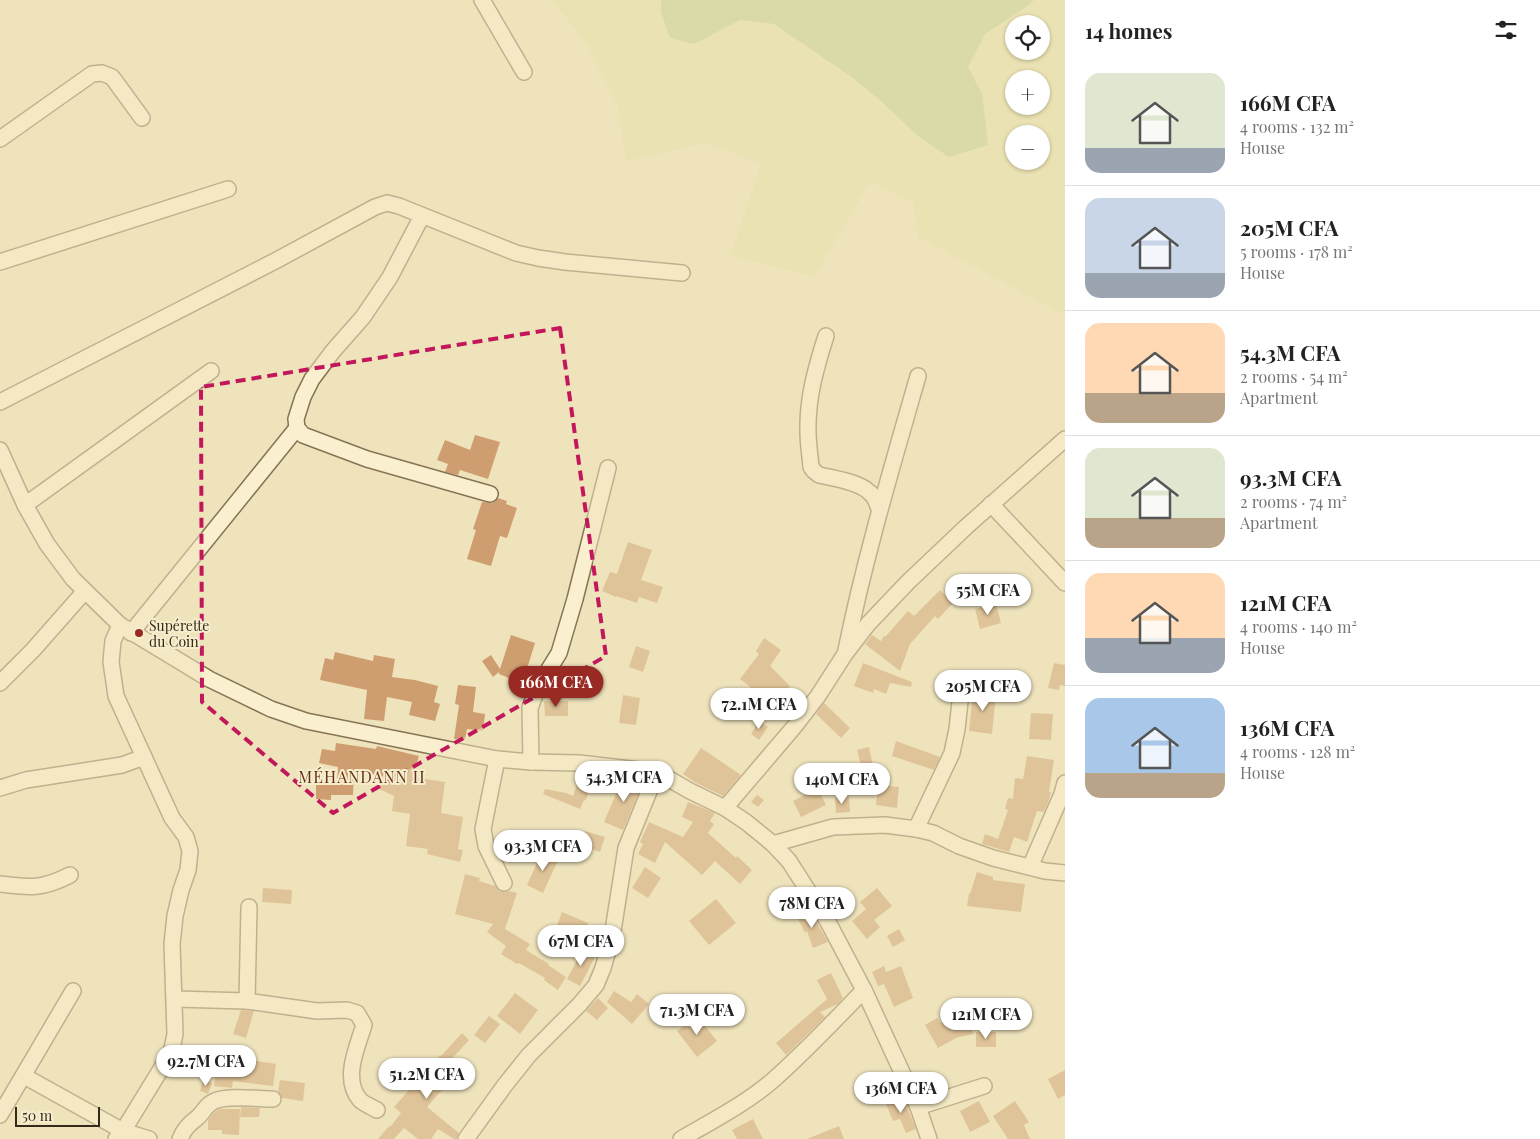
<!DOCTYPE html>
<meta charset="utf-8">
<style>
:root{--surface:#fff;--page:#f6f6f6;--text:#222;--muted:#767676;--line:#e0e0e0;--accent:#982a23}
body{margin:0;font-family:"Playfair Display",serif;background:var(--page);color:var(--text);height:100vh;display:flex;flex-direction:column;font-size:19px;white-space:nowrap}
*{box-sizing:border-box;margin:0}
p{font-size:16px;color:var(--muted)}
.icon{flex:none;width:28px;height:28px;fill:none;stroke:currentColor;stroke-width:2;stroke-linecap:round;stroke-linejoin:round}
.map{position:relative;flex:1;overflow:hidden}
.side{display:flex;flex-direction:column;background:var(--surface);width:475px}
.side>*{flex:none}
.controls{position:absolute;left:1005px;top:15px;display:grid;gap:10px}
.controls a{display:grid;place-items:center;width:45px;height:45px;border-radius:50%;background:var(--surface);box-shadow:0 1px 4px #0004;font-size:25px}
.scale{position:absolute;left:15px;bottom:12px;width:85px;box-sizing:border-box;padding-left:5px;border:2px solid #35291b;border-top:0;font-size:14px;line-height:18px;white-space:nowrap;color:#35291b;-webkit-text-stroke:4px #f6edcc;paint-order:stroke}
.price{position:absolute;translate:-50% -42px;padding:0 11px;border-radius:18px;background:#fff;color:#222;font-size:16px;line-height:32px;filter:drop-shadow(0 1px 2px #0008)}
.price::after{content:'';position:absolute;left:50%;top:30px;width:15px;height:11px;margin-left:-8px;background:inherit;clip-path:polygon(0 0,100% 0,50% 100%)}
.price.current{background:var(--accent);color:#fff}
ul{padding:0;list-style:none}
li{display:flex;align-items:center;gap:15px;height:125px;padding:0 20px}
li+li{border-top:1px solid var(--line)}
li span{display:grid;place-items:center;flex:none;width:140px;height:100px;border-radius:15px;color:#555}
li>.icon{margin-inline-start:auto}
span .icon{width:60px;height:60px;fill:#fffc;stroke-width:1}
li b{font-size:21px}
h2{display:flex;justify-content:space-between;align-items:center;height:60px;padding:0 20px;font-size:21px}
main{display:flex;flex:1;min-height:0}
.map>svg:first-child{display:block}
.farmland{fill:#e5dfa9;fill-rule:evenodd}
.green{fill:#c2cd90}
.building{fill:#cf9e70}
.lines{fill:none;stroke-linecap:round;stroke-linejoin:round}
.minor-casing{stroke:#877355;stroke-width:18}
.minor{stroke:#faf0cf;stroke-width:15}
.marked{fill:none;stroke:#c2185b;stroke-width:4;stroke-dasharray:10 6;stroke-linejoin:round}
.poi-dot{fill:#982a23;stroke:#f6edcc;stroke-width:2}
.labels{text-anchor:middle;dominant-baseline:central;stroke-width:4;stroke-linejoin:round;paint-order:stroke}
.poi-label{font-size:14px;fill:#35291b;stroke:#f6edcc;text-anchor:start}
.quarter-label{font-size:16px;letter-spacing:1px;fill:#632d19;stroke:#f6edcc}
</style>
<main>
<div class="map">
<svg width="1065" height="1139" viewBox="0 0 1065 1139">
<rect width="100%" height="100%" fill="#efe3bc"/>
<path class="farmland" d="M552 0H661V12L694 44 740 20 774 24 853 78 883 103 918 135 949 157 982 94 968 67 985 34 1029 5 1034 0H1065V315L918 237 914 203 870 182 814 277 731 255 761 164 706 143 626 161 618 107 586 43ZM1014 24H1041V51H1014ZM1014 79H1041V106H1014ZM1014 134H1041V161H1014Z"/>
<polygon class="green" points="661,0 1034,0 1029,5 985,34 968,67 982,94 988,145 949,157 918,136 883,103 853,78 774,24 740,20 694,44 670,38 661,12"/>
<g class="building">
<polygon points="475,435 500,442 488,479 460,470 458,475 445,472 448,464 437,460 445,440 470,450"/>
<polygon points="498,498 507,501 506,504 517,508 507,538 500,536 491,566 467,559 476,530 473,529 482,502 492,503"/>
<polygon points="628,542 652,550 641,580 663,587 657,603 639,597 637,603 616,596 616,597 602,591 610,572 617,574"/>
<polygon points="940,590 953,603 938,619 935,616 910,644 900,671 865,644 872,635 881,641 884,636 885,637 908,611 914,616"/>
<polygon points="996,604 1001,623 980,629 975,609"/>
<polygon points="511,635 535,643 525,675 532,678 528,686 499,674 499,672 493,677 482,661 491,655 500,669"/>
<polygon points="764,638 781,650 770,666 790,686 769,707 749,686 740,679 759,654 756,651"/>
<polygon points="636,646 650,651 643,672 629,667"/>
<polygon points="335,652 373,661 374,655 395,659 392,677 415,680 438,686 434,702 440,704 435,721 409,715 412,702 387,697 384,721 364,719 367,690 320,680 325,658 333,660"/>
<polygon points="863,663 912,682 911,687 890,683 886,694 874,689 873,693 854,686"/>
<polygon points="1054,663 1065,665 1065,686 1060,685 1059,690 1048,688"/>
<polygon points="458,685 476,687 473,712 485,714 483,731 467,729 465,740 454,739 459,705 455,704"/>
<polygon points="973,691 996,693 992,734 969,731"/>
<polygon points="623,695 640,698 636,725 619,723"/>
<polygon points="544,701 568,701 568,716 545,716"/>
<polygon points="824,703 850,728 841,738 816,714"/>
<polygon points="1031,713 1053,714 1051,740 1029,739"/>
<polygon points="759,721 768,727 759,740 751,734"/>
<polygon points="896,741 940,757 934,770 892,756"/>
<polygon points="336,743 376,749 377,746 419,756 412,777 445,782 441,813 463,817 458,849 463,850 460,862 427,854 428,849 406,846 410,814 392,811 394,796 379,789 384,777 354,770 353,795 331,795 331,800 316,799 316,784 337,785 338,767 319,763 322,749 335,751"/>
<polygon points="869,747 875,775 864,778 857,750"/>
<polygon points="701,748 741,775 723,796 696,783 683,774"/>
<polygon points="1027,756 1054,760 1049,792 1051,792 1049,800 1044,812 1037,811 1027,842 1014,837 1009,852 982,844 985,834 998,839 1008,810 1005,809 1008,798 1013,799 1015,778 1023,779"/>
<polygon points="581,773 596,777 593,787 592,786 585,801 584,800 580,809 543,794 545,789 566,793 573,796"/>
<polygon points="626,778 644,780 623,830 604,822 618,789 621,791"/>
<polygon points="878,785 899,787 897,808 876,805"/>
<polygon points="818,788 826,805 801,817 793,801"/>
<polygon points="757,795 764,800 758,807 751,802"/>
<polygon points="849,797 850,812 836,813 835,798"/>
<polygon points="688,802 715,813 710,821 714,824 708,833 736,858 737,856 752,870 740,884 715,861 702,875 665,842 655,863 638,854 643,844 640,842 649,822 683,837 693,822 682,817"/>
<polygon points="585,831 605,837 600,852 580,845"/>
<polygon points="543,850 559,858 543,893 527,885"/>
<polygon points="645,867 661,878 648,898 632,888"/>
<polygon points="977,872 993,877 993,880 1025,884 1021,912 967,906 969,893 970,894"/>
<polygon points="465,874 480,878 479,881 495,886 499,891 504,892 509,891 517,893 505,929 530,944 526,950 549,964 548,965 566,977 558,990 544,980 545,978 519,963 517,964 501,954 506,946 487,932 493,924 455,914"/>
<polygon points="263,888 292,890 291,904 262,902"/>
<polygon points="877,888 892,906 874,920 880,927 867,939 852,921 866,909 860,902"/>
<polygon points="716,899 736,923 709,945 689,921"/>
<polygon points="810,911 828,942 813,948 807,931 805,933 797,917"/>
<polygon points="562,912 588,923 580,942 555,931"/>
<polygon points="899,929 905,940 893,947 887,936"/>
<polygon points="583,949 596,955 580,986 567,979"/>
<polygon points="884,966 886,972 901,966 913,998 894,1007 884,984 878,986 872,972"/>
<polygon points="831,973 843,998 838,1004 820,1012 825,1017 786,1055 776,1043 827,999 817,980"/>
<polygon points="614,991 631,1002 637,994 649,1004 632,1024 607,1002"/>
<polygon points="515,993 538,1010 520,1034 497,1016"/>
<polygon points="598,998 608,1008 597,1020 586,1011"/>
<polygon points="241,1010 254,1011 246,1038 233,1034"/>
<polygon points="968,1015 973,1034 956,1038 938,1048 925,1025 937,1018 940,1023"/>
<polygon points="489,1016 500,1024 485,1043 474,1035"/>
<polygon points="697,1016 717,1041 697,1057 677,1031"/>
<rect x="976" y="1032" width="20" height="15"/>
<polygon points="462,1033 469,1040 448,1063 458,1072 427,1107 459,1133 457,1139 454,1139 438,1129 431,1139 418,1139 404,1128 394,1139 378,1139 389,1126 390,1127 401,1113 394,1107 440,1055 441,1056"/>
<polygon points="245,1059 276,1064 273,1086 233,1081 232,1088 214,1086 218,1060 244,1064"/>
<polygon points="1065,1070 1065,1095 1058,1099 1048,1079"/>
<polygon points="280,1080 305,1083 303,1101 282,1098 278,1091"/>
<polygon points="203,1081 212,1083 208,1094 200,1091"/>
<polygon points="903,1097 916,1129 906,1133 900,1119 893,1121 886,1104"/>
<polygon points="979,1101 990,1122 970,1132 960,1111"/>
<polygon points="1015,1101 1029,1122 1024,1125 1030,1139 1008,1139 993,1116"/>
<polygon points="241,1107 260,1108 259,1117 240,1117"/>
<polygon points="220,1109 240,1109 239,1135 222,1134 222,1130 208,1130 208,1120 215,1112"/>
<polygon points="753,1119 763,1139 737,1139 732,1130"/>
<polygon points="839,1126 844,1139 807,1139"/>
</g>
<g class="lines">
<defs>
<g id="minor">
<polyline points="482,0 524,72"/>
<polyline points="0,139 92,74 102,73 112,77 142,118"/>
<polyline points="422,216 390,277 363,317 333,351 312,379 303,397 296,419 297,428 303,435 367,459 490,494"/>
<polyline points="0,262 228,189"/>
<path d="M826 336C816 367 807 399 808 432 808 443 810 455 811 467L814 471 819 475C833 478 859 482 869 492 875 496 877 503 879 509"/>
<polyline points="0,402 277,260 375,207 387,203 399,206 516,253 538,258 565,262 682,273"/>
<polyline points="0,450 25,505 47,544 73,579 120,625 209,679 271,709 306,721 497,759 531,762 579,763 657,772 690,791 725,808 746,822 773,844 789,861 828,922 864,990 918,1107 929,1139"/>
<polyline points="991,504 1065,583"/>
<polyline points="25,505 211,371"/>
<polyline points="131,633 297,428"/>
<path d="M846 650C865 557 892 467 918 376"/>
<polyline points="0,683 33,650 85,591"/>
<polyline points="497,759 483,829 486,846 504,883"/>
<polyline points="531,762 530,708 538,687 559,653 575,599 608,468"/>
<polyline points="0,788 26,780 122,765 144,757"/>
<polyline points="725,808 794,727 818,696 845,654 868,624 908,582 966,527 1065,439"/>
<polyline points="916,829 952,753 957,729 960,702"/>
<polyline points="773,844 833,827 885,825 916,829 933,833 959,846 993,858 1045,871 1065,873"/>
<polyline points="1030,867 1062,794 1065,783"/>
<path d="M0 884C30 888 43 889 70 875"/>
<path d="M175 999 247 1001 317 1011 347 1010 357 1013 364 1025C357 1048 342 1079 360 1100 364 1104 372 1107 377 1110"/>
<polyline points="247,1001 249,907"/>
<polyline points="24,1076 123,1131 149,1139"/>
<polyline points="918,1107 984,1086"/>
<polyline points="0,1115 73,991"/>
<polyline points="116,1139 123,1131 161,1069 172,1049 175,1034 172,944 175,916 181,890 188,870 190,851 186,837 172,818 116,696 111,662 113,641 120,625"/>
<path d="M180 1139C184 1129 189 1124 197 1118 202 1114 205 1107 211 1103 223 1094 258 1099 273 1099"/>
<polyline points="466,1139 505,1085 529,1055 579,1005 596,985 603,968 612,937 626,848 657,772"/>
<path d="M681 1139C712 1121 745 1104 772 1081 804 1053 834 1021 864 990"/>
</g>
</defs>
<use href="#minor" class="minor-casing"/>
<use href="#minor" class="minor"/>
</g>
<path d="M0 0H1065V1139H0ZM560 328 606 656 333 813 202 702 201 387Z" fill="#efe3bc" fill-opacity=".55" fill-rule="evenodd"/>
<path class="marked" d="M560 328 606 656 333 813 202 702 201 387Z"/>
<circle class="poi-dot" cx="139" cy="633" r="5"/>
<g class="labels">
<g class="poi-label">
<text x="149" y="625">Supérette<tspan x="149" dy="16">du Coin</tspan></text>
</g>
<g class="quarter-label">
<text x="362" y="776">MÉHANDANN II</text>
</g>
</g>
</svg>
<div class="controls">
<a><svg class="icon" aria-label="locate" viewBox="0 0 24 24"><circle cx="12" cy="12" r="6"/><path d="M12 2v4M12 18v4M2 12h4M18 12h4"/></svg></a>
<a>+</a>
<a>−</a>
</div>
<div class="scale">50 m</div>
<b class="price" style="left:988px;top:616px">55M CFA</b>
<b class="price current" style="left:556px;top:708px">166M CFA</b>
<b class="price" style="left:983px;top:712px">205M CFA</b>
<b class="price" style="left:759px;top:730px">72.1M CFA</b>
<b class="price" style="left:624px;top:803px">54.3M CFA</b>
<b class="price" style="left:842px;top:805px">140M CFA</b>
<b class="price" style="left:543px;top:872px">93.3M CFA</b>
<b class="price" style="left:812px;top:929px">78M CFA</b>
<b class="price" style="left:581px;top:967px">67M CFA</b>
<b class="price" style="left:697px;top:1036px">71.3M CFA</b>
<b class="price" style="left:986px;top:1040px">121M CFA</b>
<b class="price" style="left:206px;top:1087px">92.7M CFA</b>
<b class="price" style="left:427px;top:1100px">51.2M CFA</b>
<b class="price" style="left:901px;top:1114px">136M CFA</b>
</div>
<section class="side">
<h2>14 homes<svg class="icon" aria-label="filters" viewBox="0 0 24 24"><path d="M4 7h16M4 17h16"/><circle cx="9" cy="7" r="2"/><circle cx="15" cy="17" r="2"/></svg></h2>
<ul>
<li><span style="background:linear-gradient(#dfe7d0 75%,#9aa5b1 0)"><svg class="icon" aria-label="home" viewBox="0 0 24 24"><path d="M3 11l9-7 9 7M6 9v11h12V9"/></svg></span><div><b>166M CFA</b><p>4 rooms · 132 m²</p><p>House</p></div></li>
<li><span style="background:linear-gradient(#c9d6e8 75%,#9aa5b1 0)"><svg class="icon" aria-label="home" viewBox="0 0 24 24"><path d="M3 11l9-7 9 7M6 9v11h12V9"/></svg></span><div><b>205M CFA</b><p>5 rooms · 178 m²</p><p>House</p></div></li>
<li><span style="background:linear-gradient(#ffd9b3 70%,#b9a48a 0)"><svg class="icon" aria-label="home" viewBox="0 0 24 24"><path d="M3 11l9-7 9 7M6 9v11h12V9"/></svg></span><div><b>54.3M CFA</b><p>2 rooms · 54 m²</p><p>Apartment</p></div></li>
<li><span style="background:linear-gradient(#dfe7d0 70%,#b9a48a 0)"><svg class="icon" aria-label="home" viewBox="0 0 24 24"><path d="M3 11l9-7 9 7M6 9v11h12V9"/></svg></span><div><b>93.3M CFA</b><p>2 rooms · 74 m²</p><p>Apartment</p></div></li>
<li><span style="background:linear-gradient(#ffd9b3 65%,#9aa5b1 0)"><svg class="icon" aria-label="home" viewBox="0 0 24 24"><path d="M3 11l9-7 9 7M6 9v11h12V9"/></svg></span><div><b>121M CFA</b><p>4 rooms · 140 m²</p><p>House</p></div></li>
<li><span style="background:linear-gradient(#a9c7e8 75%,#b9a48a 0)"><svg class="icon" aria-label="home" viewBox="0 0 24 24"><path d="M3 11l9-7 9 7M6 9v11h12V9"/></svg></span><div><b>136M CFA</b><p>4 rooms · 128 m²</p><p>House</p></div></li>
</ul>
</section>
</main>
